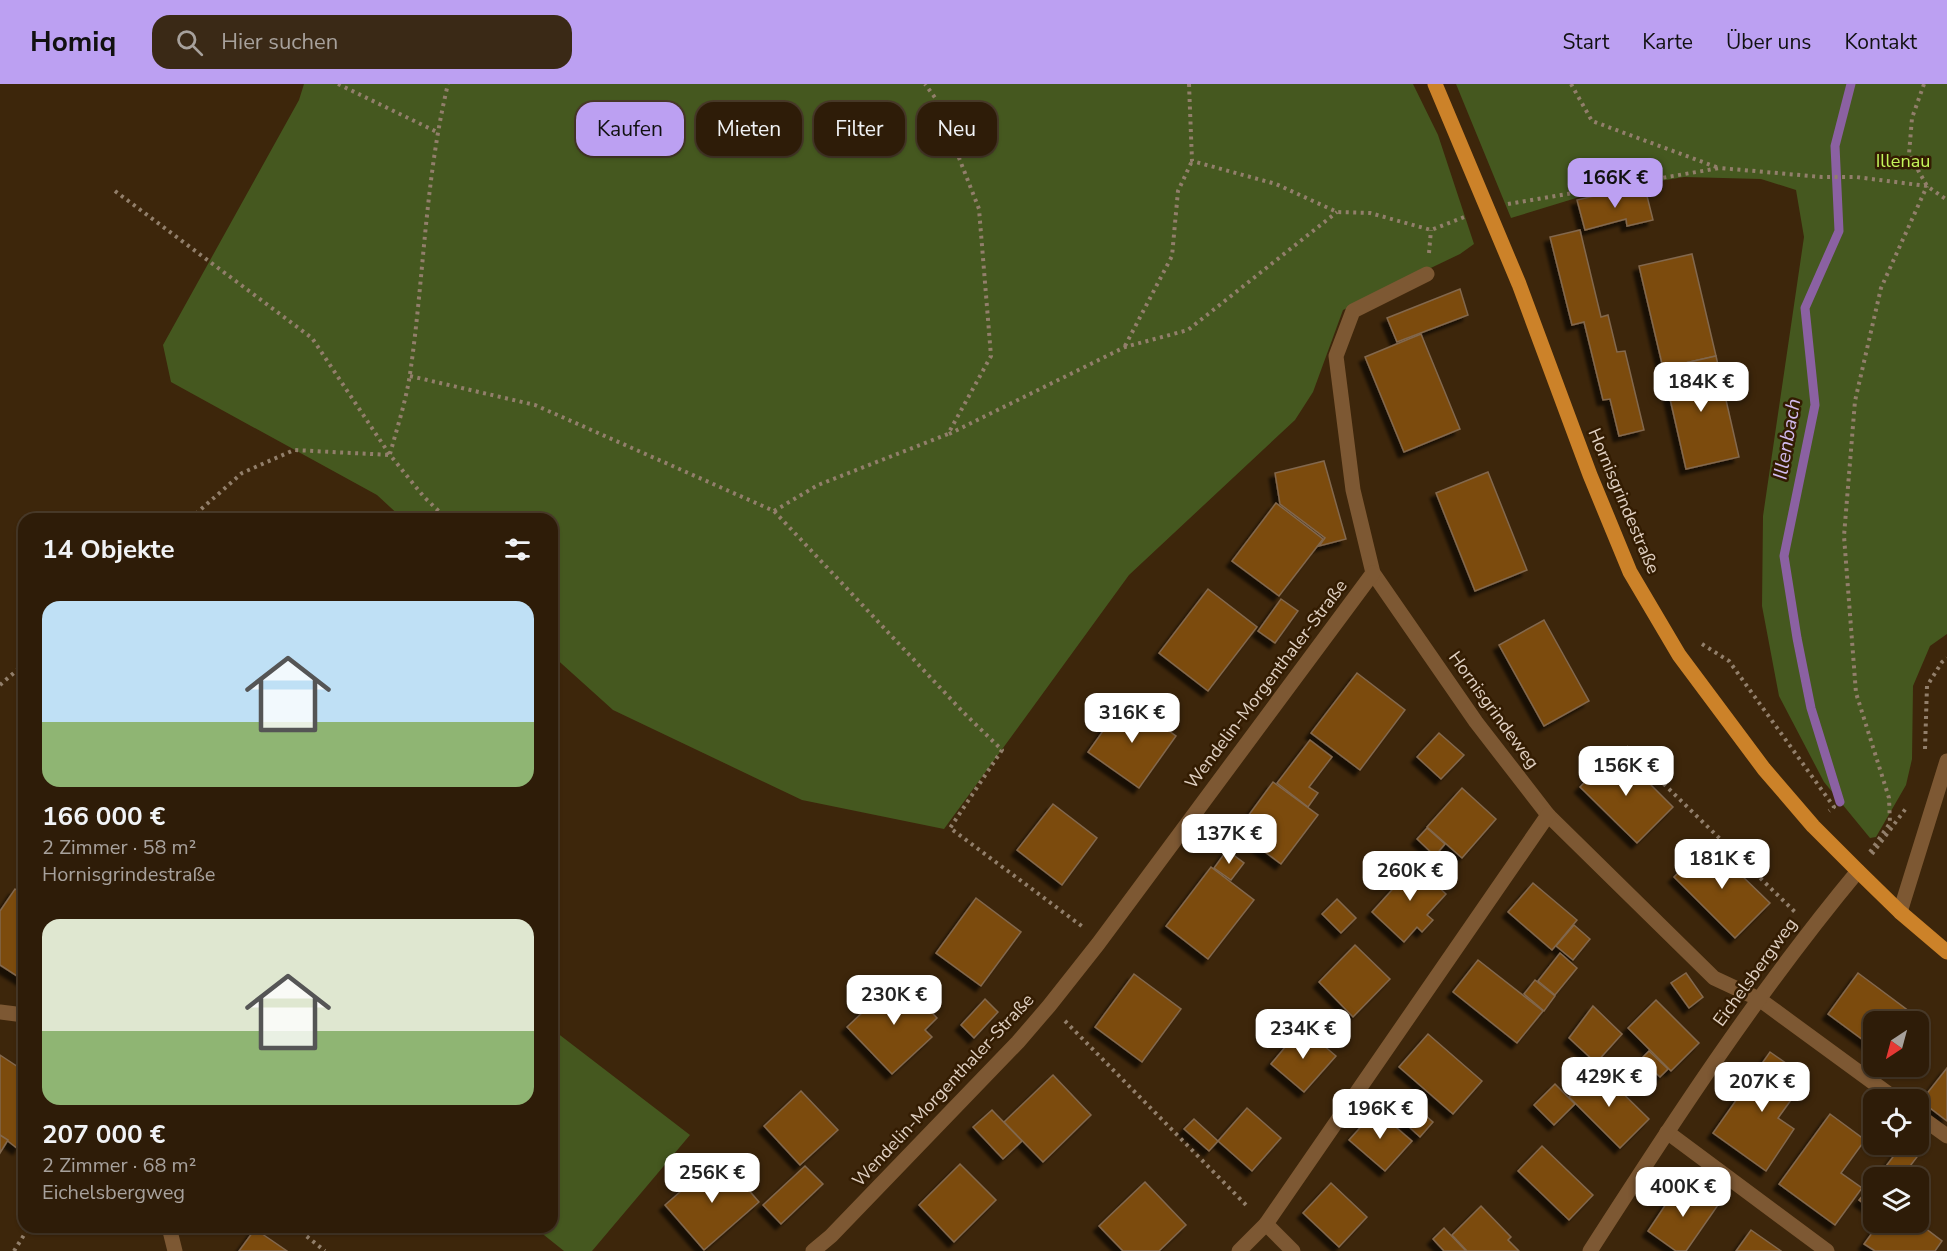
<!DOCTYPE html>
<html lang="de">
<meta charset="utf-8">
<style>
:root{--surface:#2e1c08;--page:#3a2916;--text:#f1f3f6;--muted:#a7a19c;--line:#493a29;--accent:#bca0f2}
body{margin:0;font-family:"Nunito Sans",sans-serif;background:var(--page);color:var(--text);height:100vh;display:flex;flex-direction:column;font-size:22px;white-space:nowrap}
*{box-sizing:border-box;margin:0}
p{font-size:20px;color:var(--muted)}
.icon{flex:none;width:33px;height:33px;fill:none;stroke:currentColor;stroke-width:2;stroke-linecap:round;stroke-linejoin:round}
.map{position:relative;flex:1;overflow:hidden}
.drawer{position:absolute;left:18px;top:429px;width:540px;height:720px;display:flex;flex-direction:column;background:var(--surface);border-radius:18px;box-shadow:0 2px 4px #0004,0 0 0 2px var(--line)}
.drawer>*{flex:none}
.guide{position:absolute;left:576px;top:18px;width:570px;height:54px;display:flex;gap:12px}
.needle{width:39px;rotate:216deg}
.controls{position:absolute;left:1863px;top:927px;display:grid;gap:12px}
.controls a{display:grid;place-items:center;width:66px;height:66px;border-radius:12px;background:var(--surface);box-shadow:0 2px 4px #0004,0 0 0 2px var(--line);font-size:30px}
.price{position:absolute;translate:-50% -51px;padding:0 14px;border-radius:12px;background:#fff;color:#222;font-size:20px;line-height:39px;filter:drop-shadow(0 2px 3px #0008)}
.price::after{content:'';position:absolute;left:50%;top:36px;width:18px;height:14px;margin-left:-9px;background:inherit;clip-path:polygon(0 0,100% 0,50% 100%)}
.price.active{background:var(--accent);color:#111}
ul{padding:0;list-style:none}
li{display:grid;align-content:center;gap:12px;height:318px;padding:0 24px}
li span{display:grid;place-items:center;height:186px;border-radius:18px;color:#555}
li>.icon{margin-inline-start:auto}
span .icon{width:108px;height:108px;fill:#fffc;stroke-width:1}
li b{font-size:26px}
h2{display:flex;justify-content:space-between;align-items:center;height:72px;padding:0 24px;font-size:26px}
.tag{padding:0 21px;border-radius:18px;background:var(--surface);box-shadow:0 2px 4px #0004,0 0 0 2px var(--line);font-size:21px;line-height:54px}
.tag.active{background:var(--accent);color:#111}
header{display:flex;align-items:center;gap:36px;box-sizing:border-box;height:84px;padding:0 30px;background:var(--accent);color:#111}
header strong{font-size:28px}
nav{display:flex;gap:33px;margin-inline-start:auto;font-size:21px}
.search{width:420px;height:54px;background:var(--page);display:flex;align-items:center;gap:15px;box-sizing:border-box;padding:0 21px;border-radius:18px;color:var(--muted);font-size:22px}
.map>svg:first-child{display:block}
.green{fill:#45581f}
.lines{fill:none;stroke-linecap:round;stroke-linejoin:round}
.stream{stroke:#8b61a2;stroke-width:9}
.building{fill:#7b4b0f;stroke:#83684d;stroke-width:1.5;filter:url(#shadow)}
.path{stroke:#927f6b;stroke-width:4;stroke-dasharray:3 4.5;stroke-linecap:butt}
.minor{stroke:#7d5833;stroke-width:15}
.major{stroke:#cc8229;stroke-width:15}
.labels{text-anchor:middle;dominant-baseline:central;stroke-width:5;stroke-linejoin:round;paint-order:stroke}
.park-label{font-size:18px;fill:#c4f65b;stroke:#331c02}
.street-label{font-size:18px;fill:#e0d0c2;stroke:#331c02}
.water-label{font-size:20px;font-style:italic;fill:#d2baee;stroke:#331c02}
</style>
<header>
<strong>Homiq</strong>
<div class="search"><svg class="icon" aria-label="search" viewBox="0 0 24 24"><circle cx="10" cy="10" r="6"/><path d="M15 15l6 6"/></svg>Hier suchen</div>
<nav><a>Start</a><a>Karte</a><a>Über uns</a><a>Kontakt</a></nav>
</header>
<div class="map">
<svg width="1947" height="1167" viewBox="0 0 1947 1167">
<defs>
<filter id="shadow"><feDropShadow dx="-5.5" dy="5.5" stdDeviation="1.5" flood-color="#0009"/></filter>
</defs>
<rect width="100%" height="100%" fill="#3d260b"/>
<g class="green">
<polygon points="304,0 1413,0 1438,51 1474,160 1460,170 1343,226 1313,308 1295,336 1129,491 944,745 802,716 613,626 552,571 552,435 403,435 377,411 171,298 163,261 299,16"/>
<polygon points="1456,0 1947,0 1947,550 1930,562 1913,602 1912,675 1906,701 1876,753 1870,754 1824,698 1779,612 1762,522 1763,432 1804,153 1796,106 1761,95 1684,93 1599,107 1511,134"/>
<polygon points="552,945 690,1051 592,1167 564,1167 534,1143 552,1143"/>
</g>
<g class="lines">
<polyline class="stream" points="1840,718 1811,624 1797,554 1784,472 1815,321 1805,224 1839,147 1835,62 1851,0"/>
</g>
<g class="building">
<polygon points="1645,104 1653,136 1627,142 1626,135 1585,146 1577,116 1615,107 1616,112"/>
<polygon points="1580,146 1601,233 1608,231 1617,268 1625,267 1644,346 1619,352 1610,315 1603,316 1584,238 1572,241 1550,153"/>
<polygon points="1692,170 1716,272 1663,284 1639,182"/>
<polygon points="1460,205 1468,231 1397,258 1387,234"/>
<polygon points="1421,250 1460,345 1404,368 1365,273"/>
<polygon points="1716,272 1739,373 1686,385 1663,284"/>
<polygon points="1324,377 1346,455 1319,462 1325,454 1280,420 1275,389"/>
<polygon points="1488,388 1527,486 1475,507 1436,409"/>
<polygon points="1276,419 1323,455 1279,512 1232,477"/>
<polygon points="1208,505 1257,543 1208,607 1159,569"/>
<polygon points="1281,515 1298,527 1275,559 1258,547"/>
<polygon points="1544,536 1589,617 1544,642 1499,561"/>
<polygon points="1357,589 1405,626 1360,686 1311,649"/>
<polygon points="1125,616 1176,652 1139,704 1088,668"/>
<polygon points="1439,649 1464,671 1441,695 1417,673"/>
<polygon points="1310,656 1332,673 1309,703 1318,709 1308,723 1277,699"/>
<polygon points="1616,666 1673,723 1637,759 1580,703"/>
<polygon points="1273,698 1318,731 1281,780 1237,747"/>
<polygon points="1462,704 1496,735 1462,774 1427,743"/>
<polygon points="1053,720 1097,754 1062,801 1017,766"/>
<polygon points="1427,744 1445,760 1435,772 1417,755"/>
<polygon points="1708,759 1770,819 1735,854 1674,793"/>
<polygon points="1227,766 1244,779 1231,796 1214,784"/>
<polygon points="1419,776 1435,790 1430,795 1446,810 1427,831 1433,836 1422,848 1417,843 1404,858 1372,828"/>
<polygon points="1211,783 1254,816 1208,875 1166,842"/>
<polygon points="1533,799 1577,836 1552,866 1508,828"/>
<polygon points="15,805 24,811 23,896 0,881 0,827"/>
<polygon points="976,814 1021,848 981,902 936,869"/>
<polygon points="1337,815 1356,834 1341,849 1322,830"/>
<polygon points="1574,841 1590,855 1573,876 1556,862"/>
<polygon points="1355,861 1390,895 1353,933 1319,898"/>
<polygon points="1560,869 1577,884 1555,911 1538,897"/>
<polygon points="1478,876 1543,927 1517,959 1453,908"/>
<polygon points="1686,889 1703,913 1689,924 1671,899"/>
<polygon points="1858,889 1929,942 1918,957 1918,938 1874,938 1874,964 1828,930"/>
<polygon points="1134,890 1181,925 1142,978 1095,943"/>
<polygon points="899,894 937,934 925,946 932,953 892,990 847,943"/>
<polygon points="1535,896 1555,912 1544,927 1524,910"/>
<polygon points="985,915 998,928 974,954 961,941"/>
<polygon points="1656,916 1699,959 1671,987 1628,944"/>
<polygon points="1593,922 1622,950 1596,979 1569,954"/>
<polygon points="1302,943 1336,972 1304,1008 1271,980"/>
<polygon points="1428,950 1482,997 1453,1030 1399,983"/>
<polygon points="1649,967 1668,985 1660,993 1641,975"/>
<polygon points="1770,968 1807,994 1778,1034 1794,1045 1766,1087 1713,1049"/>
<polygon points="0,971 24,987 24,1034 19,1042 24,1045 24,1056 18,1065 0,1051"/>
<polygon points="1597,984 1649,1035 1620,1064 1569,1013"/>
<polygon points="1947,984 1947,1037 1921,1017"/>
<polygon points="1053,991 1091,1031 1043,1078 1004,1038"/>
<polygon points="1555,1000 1575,1020 1554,1041 1534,1021"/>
<polygon points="801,1007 838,1046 800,1081 764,1042"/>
<polygon points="1409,1017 1433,1038 1420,1053 1396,1031"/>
<polygon points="1247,1024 1281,1054 1252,1087 1218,1057"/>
<polygon points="992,1026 1022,1057 1003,1075 973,1043"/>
<polygon points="1376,1026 1412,1057 1385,1087 1349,1056"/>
<polygon points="1830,1030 1865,1056 1841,1089 1862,1104 1835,1141 1779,1100"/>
<polygon points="1194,1035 1218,1057 1209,1067 1184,1045"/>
<polygon points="0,1051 8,1056 0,1069"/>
<polygon points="1902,1061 1917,1073 1901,1094 1877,1094"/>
<polygon points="1542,1062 1593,1111 1569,1136 1518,1087"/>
<polygon points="720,1073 759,1118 704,1166 665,1121"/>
<polygon points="960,1080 996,1116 954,1158 919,1121"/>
<polygon points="805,1082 823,1100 781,1140 763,1121"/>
<polygon points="1682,1096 1718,1121 1686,1167 1676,1167 1648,1147"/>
<polygon points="1145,1098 1186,1141 1159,1167 1123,1167 1099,1142"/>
<polygon points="1874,1098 1874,1127 1859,1116"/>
<polygon points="1331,1099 1367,1133 1339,1163 1303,1129"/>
<polygon points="1481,1122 1511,1153 1508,1156 1519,1167 1467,1167 1452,1151"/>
<polygon points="1880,1138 1917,1138 1942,1157 1935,1167 1875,1167 1864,1160"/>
<polygon points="1444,1144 1466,1167 1444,1167 1433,1155"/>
<polygon points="255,1145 287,1167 239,1167"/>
<polygon points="1751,1146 1781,1167 1736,1167"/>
</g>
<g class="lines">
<g class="path">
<polyline points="338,0 437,48"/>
<polyline points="1189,0 1192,77 1276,100 1337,128 1370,129 1431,146 1467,132"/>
<polyline points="1571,0 1592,37 1719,84"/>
<polyline points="1924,0 1912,34 1909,70 1927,102 1947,116"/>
<polyline points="115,107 312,254 390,371 424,413 447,435"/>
<polyline points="1508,120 1720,84 1822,93 1856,93 1927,102"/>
<polyline points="1429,169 1431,146"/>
<polyline points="1125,262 1172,172 1178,107 1192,77"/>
<polyline points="410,292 535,321 774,427 963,628 1002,666 950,744 1083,843"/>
<polyline points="949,350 1125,263 1188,246 1337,128"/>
<path d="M390 370C397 344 406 317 410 290 424 194 425 95 448 0"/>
<polyline points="774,427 818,401 948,350 991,272 979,125 936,15 925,0"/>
<polyline points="190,435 242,389 294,366 390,371"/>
<polyline points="1702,560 1729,577 1834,723 1829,727"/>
<polyline points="0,601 24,580"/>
<polyline points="1626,663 1795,828"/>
<polyline points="1925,665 1927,602 1942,578 1947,574"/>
<polyline points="1870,768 1890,739 1889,714 1856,609 1844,452 1855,317 1881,204 1927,102"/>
<polyline points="1872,770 1907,723"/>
<polyline points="1065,937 1249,1124"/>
<polyline points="295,1143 325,1167"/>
<polyline points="14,1167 29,1143"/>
</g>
<g class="minor">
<polyline points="1427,190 1353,227 1336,272 1353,406 1373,489 1476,638 1548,731 1714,894 1759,915 1897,1016"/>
<polyline points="1900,828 1947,677"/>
<polyline points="0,928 24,931"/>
<polyline points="1918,1031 1947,1052"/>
<polyline points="1667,1048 1827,1167"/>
<polyline points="1266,1140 1293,1167"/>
<polyline points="169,1143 175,1167"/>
<polyline points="813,1167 831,1152 1018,958 1049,922 1098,860 1373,489"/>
<polyline points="1239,1167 1266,1140 1548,731"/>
<path d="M1590 1167C1674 1036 1759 906 1858 787"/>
</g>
<polyline class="major" points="1435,0 1519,200 1590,391 1630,488 1679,571 1764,685 1813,742 1858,787 1900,828 1947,868"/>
</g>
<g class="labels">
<g class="park-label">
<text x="1903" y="77">Illenau</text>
</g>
<g class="street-label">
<text transform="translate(1624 417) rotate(67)">Hornisgrindestraße</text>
<text transform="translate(1266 600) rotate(-53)">Wendelin-Morgenthaler-Straße</text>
<text transform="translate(1494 626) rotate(54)">Hornisgrindeweg</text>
<text transform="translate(1755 888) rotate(-54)">Eichelsbergweg</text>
<text transform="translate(943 1006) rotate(-47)">Wendelin-Morgenthaler-Straße</text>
</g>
<g class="water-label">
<text transform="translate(1787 355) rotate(-80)">Illenbach</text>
</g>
</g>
</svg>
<div class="controls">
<a><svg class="needle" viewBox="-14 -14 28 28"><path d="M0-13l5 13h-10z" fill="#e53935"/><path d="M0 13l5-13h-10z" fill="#a7a19c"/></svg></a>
<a><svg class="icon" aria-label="locate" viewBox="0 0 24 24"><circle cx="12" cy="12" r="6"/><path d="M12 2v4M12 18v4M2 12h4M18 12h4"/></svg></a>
<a><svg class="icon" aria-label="layers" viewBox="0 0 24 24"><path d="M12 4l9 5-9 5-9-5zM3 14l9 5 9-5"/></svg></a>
</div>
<b class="price active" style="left:1615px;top:125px">166K €</b>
<b class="price" style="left:1701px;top:329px">184K €</b>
<b class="price" style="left:1132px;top:660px">316K €</b>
<b class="price" style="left:1626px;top:713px">156K €</b>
<b class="price" style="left:1229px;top:781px">137K €</b>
<b class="price" style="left:1722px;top:806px">181K €</b>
<b class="price" style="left:1410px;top:818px">260K €</b>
<b class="price" style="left:894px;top:942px">230K €</b>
<b class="price" style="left:1303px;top:976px">234K €</b>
<b class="price" style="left:1609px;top:1024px">429K €</b>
<b class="price" style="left:1762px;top:1029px">207K €</b>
<b class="price" style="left:1380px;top:1056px">196K €</b>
<b class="price" style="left:712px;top:1120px">256K €</b>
<b class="price" style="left:1683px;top:1134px">400K €</b>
<div class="guide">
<a class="tag active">Kaufen</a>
<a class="tag">Mieten</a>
<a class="tag">Filter</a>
<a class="tag">Neu</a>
</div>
<section class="drawer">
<h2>14 Objekte<svg class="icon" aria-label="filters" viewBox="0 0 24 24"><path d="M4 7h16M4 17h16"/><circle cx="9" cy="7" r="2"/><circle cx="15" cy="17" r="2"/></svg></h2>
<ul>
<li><span style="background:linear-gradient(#bfe0f5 65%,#8fb573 0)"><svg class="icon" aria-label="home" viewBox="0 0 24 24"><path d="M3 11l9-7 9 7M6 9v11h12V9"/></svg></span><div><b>166 000 €</b><p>2 Zimmer · 58 m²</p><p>Hornisgrindestraße</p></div></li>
<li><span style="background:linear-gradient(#dfe7d0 60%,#8fb573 0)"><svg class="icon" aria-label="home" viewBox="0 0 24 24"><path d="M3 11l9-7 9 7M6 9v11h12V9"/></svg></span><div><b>207 000 €</b><p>2 Zimmer · 68 m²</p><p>Eichelsbergweg</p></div></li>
</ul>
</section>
</div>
